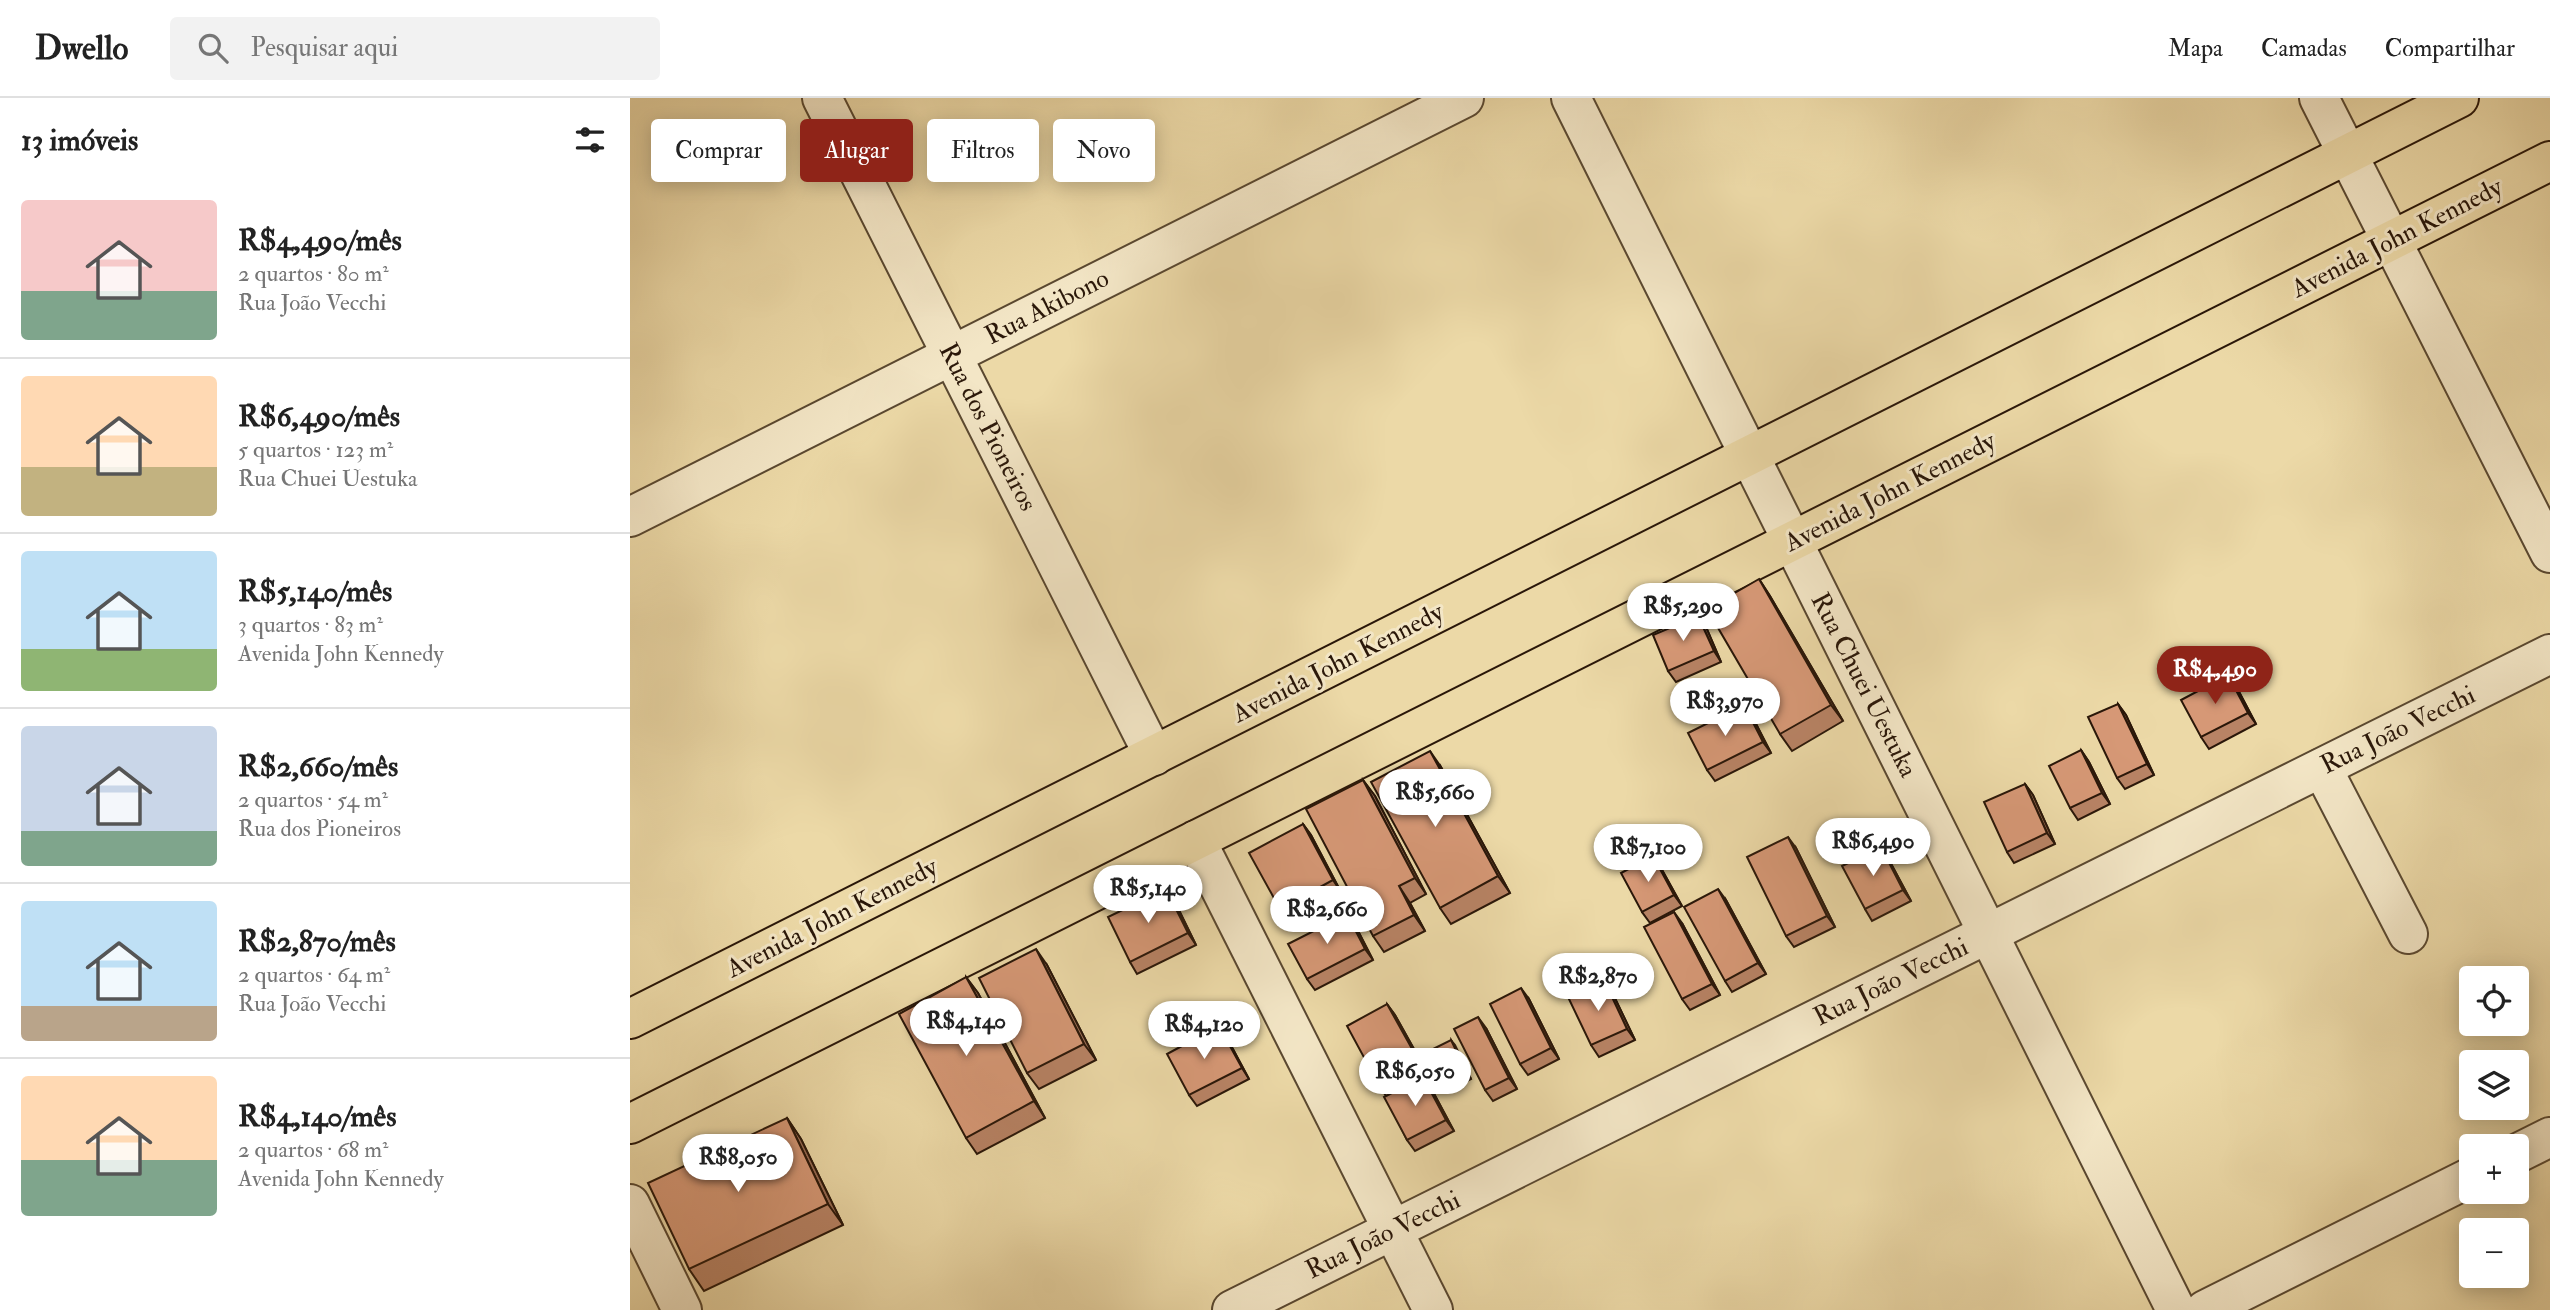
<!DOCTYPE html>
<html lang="pt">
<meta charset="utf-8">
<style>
:root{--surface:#fff;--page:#f2f2f2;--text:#222;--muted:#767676;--line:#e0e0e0;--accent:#8f2418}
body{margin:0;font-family:"IM FELL Double Pica",serif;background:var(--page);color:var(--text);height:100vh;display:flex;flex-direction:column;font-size:26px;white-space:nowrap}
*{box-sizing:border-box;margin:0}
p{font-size:23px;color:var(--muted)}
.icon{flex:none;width:38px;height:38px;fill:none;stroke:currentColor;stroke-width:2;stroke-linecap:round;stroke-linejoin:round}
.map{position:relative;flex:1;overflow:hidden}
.side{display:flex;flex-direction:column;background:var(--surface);width:630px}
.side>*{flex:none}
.guide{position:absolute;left:21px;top:21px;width:665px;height:63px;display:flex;gap:14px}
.controls{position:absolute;left:1829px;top:868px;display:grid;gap:14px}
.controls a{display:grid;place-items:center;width:70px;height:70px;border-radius:7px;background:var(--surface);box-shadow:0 4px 18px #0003;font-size:35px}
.price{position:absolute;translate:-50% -60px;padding:0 16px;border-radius:24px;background:#fff;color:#222;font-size:23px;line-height:46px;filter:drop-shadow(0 2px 4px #0008)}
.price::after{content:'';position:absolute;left:50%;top:42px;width:21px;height:16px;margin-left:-10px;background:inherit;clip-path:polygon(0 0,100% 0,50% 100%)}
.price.on{background:var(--accent);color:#fff}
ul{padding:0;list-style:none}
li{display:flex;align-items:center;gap:21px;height:175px;padding:0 21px}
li+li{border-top:2px solid var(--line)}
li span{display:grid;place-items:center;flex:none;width:196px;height:140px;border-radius:7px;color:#555}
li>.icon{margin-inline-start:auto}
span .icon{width:84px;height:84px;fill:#fffc;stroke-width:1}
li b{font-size:30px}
h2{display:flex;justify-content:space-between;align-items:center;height:84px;padding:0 21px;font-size:30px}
.pill{padding:0 24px;border-radius:7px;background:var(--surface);box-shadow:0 4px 18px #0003;font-size:24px;line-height:63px}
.pill.on{background:var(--accent);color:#fff}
header{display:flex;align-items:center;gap:42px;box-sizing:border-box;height:98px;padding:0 35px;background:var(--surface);border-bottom:2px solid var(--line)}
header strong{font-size:33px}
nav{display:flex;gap:38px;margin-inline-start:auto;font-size:24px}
.search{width:490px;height:63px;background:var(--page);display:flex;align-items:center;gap:18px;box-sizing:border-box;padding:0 24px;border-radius:7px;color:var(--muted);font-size:26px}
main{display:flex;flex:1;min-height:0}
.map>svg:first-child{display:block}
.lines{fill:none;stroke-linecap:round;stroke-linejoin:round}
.minor-casing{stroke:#5a4830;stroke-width:42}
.major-casing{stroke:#2a1709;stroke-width:42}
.minor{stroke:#f3e6c6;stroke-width:38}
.major{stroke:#ecd9a7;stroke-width:38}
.wall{fill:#b88365;stroke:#2a1709;stroke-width:2}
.shaded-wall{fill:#966a53;stroke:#2a1709;stroke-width:2}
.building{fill:#d69876;stroke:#2a1709;stroke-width:2}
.labels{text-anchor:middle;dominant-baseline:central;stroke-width:6;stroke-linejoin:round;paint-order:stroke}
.street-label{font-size:26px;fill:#2a1709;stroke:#f3e6c6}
</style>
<header>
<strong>Dwello</strong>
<div class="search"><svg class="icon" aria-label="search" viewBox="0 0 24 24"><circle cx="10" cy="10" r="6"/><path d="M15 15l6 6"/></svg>Pesquisar aqui</div>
<nav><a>Mapa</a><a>Camadas</a><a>Compartilhar</a></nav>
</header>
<main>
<section class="side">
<h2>13 imóveis<svg class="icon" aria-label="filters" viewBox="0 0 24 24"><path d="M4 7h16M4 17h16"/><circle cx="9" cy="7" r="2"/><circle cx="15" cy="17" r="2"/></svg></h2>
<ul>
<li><span style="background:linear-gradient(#f6c9c9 65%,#7fa58c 0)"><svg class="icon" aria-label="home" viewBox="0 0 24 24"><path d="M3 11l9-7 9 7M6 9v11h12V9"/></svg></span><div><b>R$4,490/mês</b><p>2 quartos · 80 m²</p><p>Rua João Vecchi</p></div></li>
<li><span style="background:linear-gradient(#ffd9b3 65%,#c2b280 0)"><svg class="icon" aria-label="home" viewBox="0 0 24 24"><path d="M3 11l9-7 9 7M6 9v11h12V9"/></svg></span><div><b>R$6,490/mês</b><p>5 quartos · 123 m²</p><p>Rua Chuei Uestuka</p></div></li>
<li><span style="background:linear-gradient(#bfe0f5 70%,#8fb573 0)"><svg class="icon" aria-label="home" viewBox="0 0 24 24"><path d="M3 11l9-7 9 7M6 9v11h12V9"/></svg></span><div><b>R$5,140/mês</b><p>3 quartos · 83 m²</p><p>Avenida John Kennedy</p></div></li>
<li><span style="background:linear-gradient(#c9d6e8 75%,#7fa58c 0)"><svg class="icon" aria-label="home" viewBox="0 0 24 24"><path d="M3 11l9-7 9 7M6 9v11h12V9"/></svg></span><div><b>R$2,660/mês</b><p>2 quartos · 54 m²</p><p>Rua dos Pioneiros</p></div></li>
<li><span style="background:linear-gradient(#bfe0f5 75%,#b9a48a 0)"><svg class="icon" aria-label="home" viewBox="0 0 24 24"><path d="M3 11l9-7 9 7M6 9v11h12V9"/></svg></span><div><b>R$2,870/mês</b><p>2 quartos · 64 m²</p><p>Rua João Vecchi</p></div></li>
<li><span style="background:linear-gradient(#ffd9b3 60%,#7fa58c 0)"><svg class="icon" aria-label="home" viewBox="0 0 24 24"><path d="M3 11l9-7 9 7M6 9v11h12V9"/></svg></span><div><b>R$4,140/mês</b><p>2 quartos · 68 m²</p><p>Avenida John Kennedy</p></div></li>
</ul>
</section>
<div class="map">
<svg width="1920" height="1212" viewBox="0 0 1920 1212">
<rect width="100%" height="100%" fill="#ecd9a7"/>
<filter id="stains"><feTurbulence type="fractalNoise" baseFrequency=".00286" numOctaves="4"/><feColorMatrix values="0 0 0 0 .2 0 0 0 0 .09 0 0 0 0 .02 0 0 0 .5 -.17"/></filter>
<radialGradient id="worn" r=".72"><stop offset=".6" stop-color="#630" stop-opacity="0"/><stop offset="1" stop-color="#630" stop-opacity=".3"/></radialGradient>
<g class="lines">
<defs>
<g id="minor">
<polyline points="192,0 524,658"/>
<polyline points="941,0 1546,1212"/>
<polyline points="1689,0 1920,455"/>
<polyline points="0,419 834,0"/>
<polyline points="1692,670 1778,836"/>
<polyline points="566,742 803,1212"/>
<polyline points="1886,1056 1920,1039"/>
<polyline points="0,1106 52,1212"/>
<polyline points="602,1212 1920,556"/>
<polyline points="1575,1212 1841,1079"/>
</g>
<g id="major">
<polyline points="0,921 1829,0"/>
<polyline points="0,1026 1920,63"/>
</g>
</defs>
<use href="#minor" class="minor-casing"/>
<use href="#major" class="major-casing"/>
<use href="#minor" class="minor"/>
<use href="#major" class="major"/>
</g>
<g class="wall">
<polygon points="1129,481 1140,498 1213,623 1162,653 1150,636"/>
<polygon points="1076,529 1091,564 1046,584 1038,573"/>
<polygon points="1598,577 1606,588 1626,626 1579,651 1571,639"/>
<polygon points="1488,606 1496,617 1524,677 1495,691 1487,680"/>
<polygon points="1114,607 1122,618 1141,655 1085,683 1077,672"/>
<polygon points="1451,652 1459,664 1480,706 1448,722 1440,710"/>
<polygon points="811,669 880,795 821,826 810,810"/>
<polygon points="733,682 745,698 796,796 780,805 795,833 754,854 743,838"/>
<polygon points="1395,686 1403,697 1425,746 1384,765 1377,754"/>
<polygon points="673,726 681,737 711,794 657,823 650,811"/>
<polygon points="1251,749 1258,760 1281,803 1242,823 1235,811"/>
<polygon points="1166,750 1205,829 1164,849 1156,838"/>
<polygon points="1031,770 1052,808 1020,825 1012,814"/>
<polygon points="544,802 566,847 507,876 500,864"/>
<polygon points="1096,802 1136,876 1102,894 1095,883"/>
<polygon points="717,816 725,827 743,862 685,892 677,881"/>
<polygon points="1052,825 1090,897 1060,912 1052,901"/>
<polygon points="417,867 466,962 409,991 397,975"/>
<polygon points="336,879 348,895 415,1020 347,1056 336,1040"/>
<polygon points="982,894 1005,942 969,959 961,947"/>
<polygon points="899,901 929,961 898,977 890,966"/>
<polygon points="757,906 765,917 799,978 794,980 801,990 824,1033 785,1053 777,1042 756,998 750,989"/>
<polygon points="589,928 597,940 619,981 567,1008 559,997"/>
<polygon points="856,930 887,991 863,1003 855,992"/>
<polygon points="821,942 841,981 819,992 815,986"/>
<polygon points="157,1020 171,1041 213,1127 74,1193 59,1171"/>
</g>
<g class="shaded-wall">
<polygon points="1129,481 1140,498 1213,623 1201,607"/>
<polygon points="1068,518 1076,529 1091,564 1084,553"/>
<polygon points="1598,577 1606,588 1626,626 1618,615"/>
<polygon points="1488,606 1496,617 1524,677 1517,666"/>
<polygon points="1114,607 1122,618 1141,655 1133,644"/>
<polygon points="1451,652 1459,664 1480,706 1472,695"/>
<polygon points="800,653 811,669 880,795 868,778"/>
<polygon points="733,682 745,698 796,796 785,780"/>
<polygon points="1395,686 1403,697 1425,746 1417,735"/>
<polygon points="673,726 681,737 711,794 703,782"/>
<polygon points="1158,739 1166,750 1205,829 1197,818"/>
<polygon points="1251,749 1258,760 1281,803 1273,792"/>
<polygon points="1023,758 1031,770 1052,808 1044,797"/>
<polygon points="769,788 780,805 795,833 784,817"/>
<polygon points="536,791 544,802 566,847 558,835"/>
<polygon points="1088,791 1096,802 1136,876 1128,865"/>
<polygon points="1044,814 1052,825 1090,897 1082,886"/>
<polygon points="717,816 725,827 743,862 735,851"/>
<polygon points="406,851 417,867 466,962 454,946"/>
<polygon points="336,879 348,895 415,1020 404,1003"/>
<polygon points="974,882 982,894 1005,942 997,931"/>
<polygon points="891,890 899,901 929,961 921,950"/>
<polygon points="757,906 765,917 799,978 791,967"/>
<polygon points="848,919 856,930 887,991 879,980"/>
<polygon points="589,928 597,940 619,981 612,970"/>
<polygon points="821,942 825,947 841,981 837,975"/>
<polygon points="793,979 801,990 824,1033 816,1022"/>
<polygon points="157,1020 171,1041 213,1127 198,1106"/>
</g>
<g class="building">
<polygon points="1129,481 1201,607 1150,636 1077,511"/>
<polygon points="1068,518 1084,553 1038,573 1023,537"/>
<polygon points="1598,577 1618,615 1571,639 1551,602"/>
<polygon points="1488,606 1517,666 1487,680 1458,619"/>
<polygon points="1114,607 1133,644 1077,672 1058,635"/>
<polygon points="1451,652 1472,695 1440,710 1419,668"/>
<polygon points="800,653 868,778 810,810 741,684"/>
<polygon points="733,682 785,780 769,788 784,817 743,838 676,711"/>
<polygon points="1395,686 1417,735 1377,754 1354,704"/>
<polygon points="673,726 703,782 650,811 619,755"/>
<polygon points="1158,739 1197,818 1156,838 1117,759"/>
<polygon points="1251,749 1273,792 1235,811 1212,768"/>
<polygon points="1023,758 1044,797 1012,814 991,775"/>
<polygon points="536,791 558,835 500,864 478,819"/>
<polygon points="1088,791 1128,865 1095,883 1054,809"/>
<polygon points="1044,814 1082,886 1052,901 1014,829"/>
<polygon points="717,816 735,851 677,881 658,846"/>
<polygon points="406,851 454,946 397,975 349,880"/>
<polygon points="336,879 404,1003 336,1040 269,916"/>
<polygon points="974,882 997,931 961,947 938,899"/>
<polygon points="891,890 921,950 890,966 860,906"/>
<polygon points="757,906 791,967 750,989 717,928"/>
<polygon points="848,919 879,980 855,992 824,931"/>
<polygon points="589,928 612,970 559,997 537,956"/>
<polygon points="821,942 837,975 815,986 797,954"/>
<polygon points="793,979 816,1022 777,1042 754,999"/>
<polygon points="157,1020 198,1106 59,1171 18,1085"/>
</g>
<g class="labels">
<g class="street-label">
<text transform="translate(1767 140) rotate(-27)">Avenida John Kennedy</text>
<text transform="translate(417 209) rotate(-27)">Rua Akibono</text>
<text transform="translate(358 329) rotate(63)">Rua dos Pioneiros</text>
<text transform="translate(1260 394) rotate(-27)">Avenida John Kennedy</text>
<text transform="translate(708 565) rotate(-27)">Avenida John Kennedy</text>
<text transform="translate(1234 587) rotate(63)">Rua Chuei Uestuka</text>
<text transform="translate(1768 632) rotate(-26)">Rua João Vecchi</text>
<text transform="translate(202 820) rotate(-27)">Avenida John Kennedy</text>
<text transform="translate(1261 884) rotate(-26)">Rua João Vecchi</text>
<text transform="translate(753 1137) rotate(-26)">Rua João Vecchi</text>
</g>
</g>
<rect width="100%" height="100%" filter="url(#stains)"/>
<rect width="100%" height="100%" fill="url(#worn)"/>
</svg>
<div class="controls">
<a><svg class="icon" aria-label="locate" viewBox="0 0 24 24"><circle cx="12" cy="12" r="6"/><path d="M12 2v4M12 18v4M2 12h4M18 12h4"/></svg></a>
<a><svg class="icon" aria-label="layers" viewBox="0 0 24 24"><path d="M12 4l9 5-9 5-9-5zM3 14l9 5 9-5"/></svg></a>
<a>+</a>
<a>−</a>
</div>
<b class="price" style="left:1053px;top:545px">R$5,290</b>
<b class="price on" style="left:1585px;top:608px">R$4,490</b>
<b class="price" style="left:1095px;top:640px">R$3,970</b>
<b class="price" style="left:805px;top:731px">R$5,660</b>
<b class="price" style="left:1243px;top:780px">R$6,490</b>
<b class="price" style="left:1018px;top:786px">R$7,100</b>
<b class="price" style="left:518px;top:827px">R$5,140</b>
<b class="price" style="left:697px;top:848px">R$2,660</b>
<b class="price" style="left:968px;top:915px">R$2,870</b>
<b class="price" style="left:336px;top:960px">R$4,140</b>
<b class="price" style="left:574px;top:963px">R$4,120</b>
<b class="price" style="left:785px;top:1010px">R$6,050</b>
<b class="price" style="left:108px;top:1096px">R$8,050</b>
<div class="guide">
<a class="pill">Comprar</a>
<a class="pill on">Alugar</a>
<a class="pill">Filtros</a>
<a class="pill">Novo</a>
</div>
</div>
</main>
